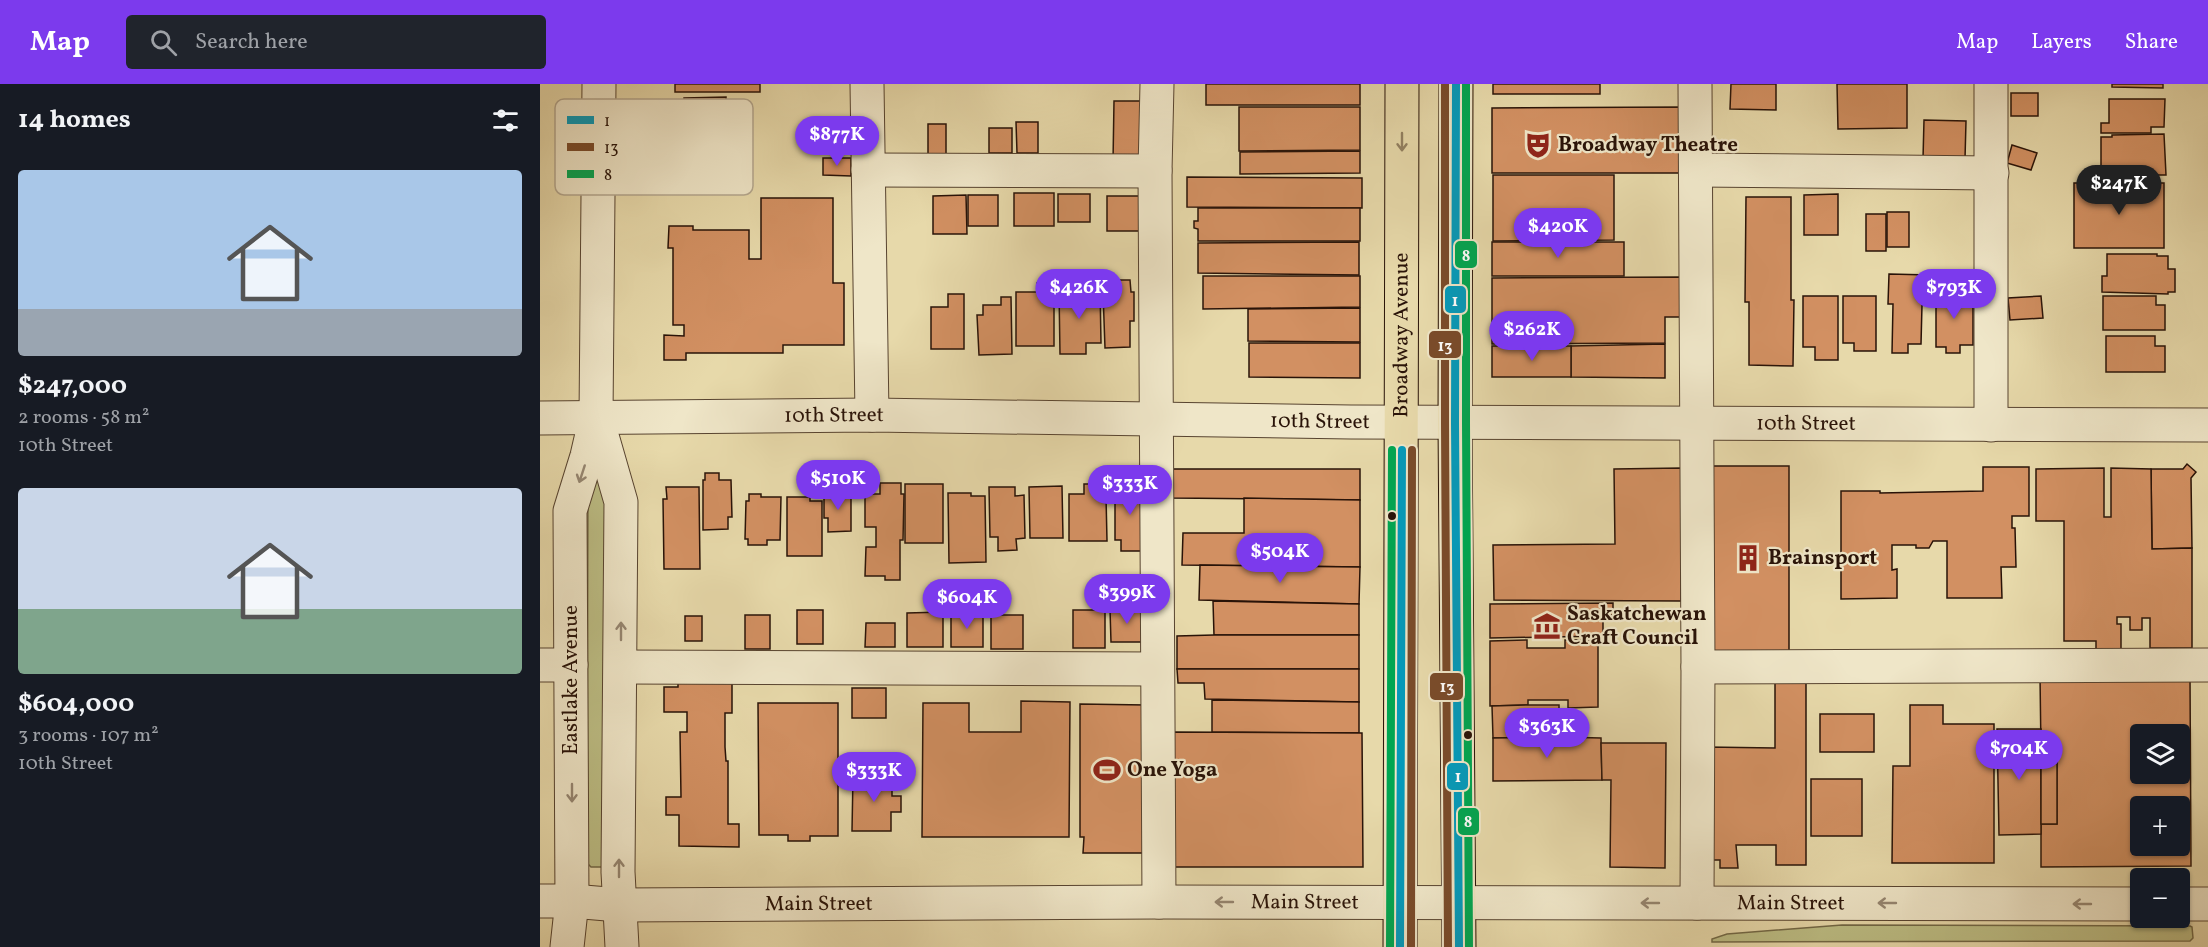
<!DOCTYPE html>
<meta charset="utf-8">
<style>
:root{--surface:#171b24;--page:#20242c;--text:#f1f3f6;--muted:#9ea1a6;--accent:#7c3aed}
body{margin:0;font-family:Vollkorn,serif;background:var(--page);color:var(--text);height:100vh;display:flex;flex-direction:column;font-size:22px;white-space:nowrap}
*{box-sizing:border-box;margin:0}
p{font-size:20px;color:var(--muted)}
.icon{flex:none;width:33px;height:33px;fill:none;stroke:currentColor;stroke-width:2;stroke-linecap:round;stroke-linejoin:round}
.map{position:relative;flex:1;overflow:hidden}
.drawer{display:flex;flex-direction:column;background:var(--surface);width:540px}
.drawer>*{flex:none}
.controls{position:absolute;left:1590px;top:640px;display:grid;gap:12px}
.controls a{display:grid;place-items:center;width:60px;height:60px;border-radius:6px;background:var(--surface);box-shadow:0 2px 4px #0004;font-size:30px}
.price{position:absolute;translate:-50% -51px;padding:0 14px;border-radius:21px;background:var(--accent);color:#fff;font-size:20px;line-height:39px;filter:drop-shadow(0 2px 3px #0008)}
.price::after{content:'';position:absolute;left:50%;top:36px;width:18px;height:14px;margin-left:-9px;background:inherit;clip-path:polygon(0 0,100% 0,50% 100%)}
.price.selected{background:#222;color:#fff}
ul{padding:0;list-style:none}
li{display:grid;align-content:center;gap:12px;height:318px;padding:0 18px}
li span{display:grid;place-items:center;height:186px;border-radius:6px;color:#555}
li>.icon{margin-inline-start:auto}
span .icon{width:108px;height:108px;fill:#fffc;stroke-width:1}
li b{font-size:26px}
h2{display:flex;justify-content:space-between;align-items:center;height:72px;padding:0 18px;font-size:26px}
header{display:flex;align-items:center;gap:36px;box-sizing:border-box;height:84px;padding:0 30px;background:var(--accent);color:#fff}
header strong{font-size:28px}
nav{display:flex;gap:33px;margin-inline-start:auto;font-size:21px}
.search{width:420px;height:54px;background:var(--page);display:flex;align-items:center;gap:15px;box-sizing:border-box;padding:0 21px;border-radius:6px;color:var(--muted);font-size:22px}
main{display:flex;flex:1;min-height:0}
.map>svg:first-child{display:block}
.green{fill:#bcbd84;stroke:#726846;stroke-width:1.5}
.building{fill:#d29062;stroke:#291308;stroke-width:1.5;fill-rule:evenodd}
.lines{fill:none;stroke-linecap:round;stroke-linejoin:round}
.minor-casing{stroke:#584430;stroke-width:35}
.major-casing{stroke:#291308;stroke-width:35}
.minor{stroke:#efe6c8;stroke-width:33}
.major{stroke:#e7d9aa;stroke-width:33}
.bus-1-casing{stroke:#efe6c8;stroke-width:12}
.bus-2-casing{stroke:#efe6c8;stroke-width:12}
.bus-3-casing{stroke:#efe6c8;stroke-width:12}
.bus-1{stroke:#049aba;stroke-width:8}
.bus-2{stroke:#7a4b2a;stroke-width:8}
.bus-3{stroke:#00a651;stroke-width:8}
.oneway{stroke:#928061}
.oneway2{stroke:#968772}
.bus-dot{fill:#291308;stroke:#efe6c8;stroke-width:2}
.labels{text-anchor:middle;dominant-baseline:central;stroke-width:4.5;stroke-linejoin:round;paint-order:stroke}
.poi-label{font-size:21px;font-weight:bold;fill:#291308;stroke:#efe6c8;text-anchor:start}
.street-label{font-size:21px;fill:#291308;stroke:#efe6c8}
.key{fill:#efe6c8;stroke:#b4a78e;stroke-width:1.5}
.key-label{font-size:16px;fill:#291308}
.line-badge{stroke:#efe6c8;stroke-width:2}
.badge-label{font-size:16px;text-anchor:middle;font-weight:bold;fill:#fff}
</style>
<header>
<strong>Map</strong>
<div class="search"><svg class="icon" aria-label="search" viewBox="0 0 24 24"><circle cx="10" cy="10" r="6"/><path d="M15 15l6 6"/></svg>Search here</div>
<nav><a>Map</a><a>Layers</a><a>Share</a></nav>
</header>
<main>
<section class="drawer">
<h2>14 homes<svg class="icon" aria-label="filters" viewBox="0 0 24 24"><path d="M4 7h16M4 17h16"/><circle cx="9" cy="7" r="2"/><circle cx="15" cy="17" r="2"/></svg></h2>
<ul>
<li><span style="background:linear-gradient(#a9c7e8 75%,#9aa5b1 0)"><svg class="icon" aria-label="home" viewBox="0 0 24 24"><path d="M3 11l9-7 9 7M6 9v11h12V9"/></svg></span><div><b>$247,000</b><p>2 rooms · 58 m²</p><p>10th Street</p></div></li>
<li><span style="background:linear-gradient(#c9d6e8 65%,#7fa58c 0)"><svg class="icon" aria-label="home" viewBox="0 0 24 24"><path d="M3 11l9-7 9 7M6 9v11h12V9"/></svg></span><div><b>$604,000</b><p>3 rooms · 107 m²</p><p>10th Street</p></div></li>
</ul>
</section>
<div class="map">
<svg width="1668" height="863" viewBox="0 0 1668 863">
<rect width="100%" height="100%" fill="#e7d9aa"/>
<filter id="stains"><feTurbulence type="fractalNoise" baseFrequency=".00333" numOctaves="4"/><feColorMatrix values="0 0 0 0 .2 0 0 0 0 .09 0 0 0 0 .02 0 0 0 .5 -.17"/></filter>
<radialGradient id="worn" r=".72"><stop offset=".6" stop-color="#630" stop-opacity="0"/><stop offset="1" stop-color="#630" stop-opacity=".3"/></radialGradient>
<g class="green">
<polygon points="67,383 63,783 51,783 47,779 48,386"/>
<polygon points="1302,841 1650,842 1652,843 1653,854 1650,857 1172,858 1172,855 1187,850"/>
</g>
<g class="building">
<rect x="135" y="0" width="85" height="8"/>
<rect x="666" y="0" width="154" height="21"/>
<rect x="953" y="0" width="107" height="10"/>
<polygon points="1191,0 1236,0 1236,26 1190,25"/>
<polygon points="1297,0 1367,0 1367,44 1298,45"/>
<polygon points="1572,0 1623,0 1623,4 1572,3"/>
<rect x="1471" y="9" width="27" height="23"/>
<polygon points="186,13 186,32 196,31 196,47 144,48 144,40 137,40 137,22 144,22 144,14"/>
<polygon points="1569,15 1625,15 1624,43 1611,43 1611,49 1561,49 1561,39 1569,39"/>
<polygon points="574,17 606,17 601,78 573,78"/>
<polygon points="699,23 820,23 820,66 699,67"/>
<polygon points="1141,23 1141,89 952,89 952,24"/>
<polygon points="1384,36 1426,37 1425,75 1383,75"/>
<polygon points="476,38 498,38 498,69 477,69"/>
<rect x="388" y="40" width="18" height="33"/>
<rect x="449" y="44" width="23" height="25"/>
<polygon points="1624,50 1626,91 1572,91 1572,86 1561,87 1561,53 1572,53 1572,51"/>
<polygon points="1472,61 1497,69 1491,86 1467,79"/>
<polygon points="820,67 820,89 700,90 700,68"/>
<polygon points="283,74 311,74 311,92 283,91"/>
<polygon points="953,91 1074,91 1074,156 953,157"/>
<polygon points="647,93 822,94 822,124 647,123"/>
<rect x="1534" y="99" width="90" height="65"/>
<rect x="474" y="109" width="40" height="33"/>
<rect x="518" y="110" width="32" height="28"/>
<polygon points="1298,110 1298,151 1264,151 1264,111"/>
<polygon points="426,111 427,150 393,150 393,112"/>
<rect x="428" y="111" width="30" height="31"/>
<polygon points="567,112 599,112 600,147 567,147"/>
<polygon points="1206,113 1251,113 1251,216 1254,216 1253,282 1209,281 1209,218 1205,218"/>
<polygon points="221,114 293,114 293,199 304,199 304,261 243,261 243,269 146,269 146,276 124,276 124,251 144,252 144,241 133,241 133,164 128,164 129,142 153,142 153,146 209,146 209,175 221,175"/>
<polygon points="658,124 820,124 820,157 658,157 658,145 654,144 654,137 658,137"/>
<rect x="1347" y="128" width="22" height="35"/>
<rect x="1326" y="130" width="20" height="37"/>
<polygon points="819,158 819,191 658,189 658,159"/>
<rect x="952" y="158" width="132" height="34"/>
<polygon points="1567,170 1617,170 1617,172 1628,172 1628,185 1635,185 1635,208 1628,208 1628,210 1562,208 1562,192 1567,192"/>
<polygon points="1349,190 1389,191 1388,221 1382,221 1381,260 1368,260 1368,269 1352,269 1353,220 1348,220"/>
<polygon points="663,192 820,192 820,223 663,225"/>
<polygon points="1141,193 1141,233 1125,233 1125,259 952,260 952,194"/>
<polygon points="573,196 590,196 591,208 594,208 594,237 590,237 590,263 565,264 563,208 573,208"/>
<polygon points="497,199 512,199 512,208 514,208 514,262 476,262 476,208 497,208"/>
<polygon points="560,205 561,259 546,259 546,270 520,270 519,206"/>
<polygon points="1396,208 1433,208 1433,261 1420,261 1420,269 1406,269 1406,263 1396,263"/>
<polygon points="408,210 424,210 424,265 391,265 391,223 408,223"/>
<polygon points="1263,212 1298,212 1298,276 1275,276 1275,263 1263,263"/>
<polygon points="1303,212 1336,212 1336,267 1314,267 1314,259 1303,259"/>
<polygon points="1501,212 1503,234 1470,236 1468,214"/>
<polygon points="1563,212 1616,212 1616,221 1625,221 1625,246 1563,246"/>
<polygon points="461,213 471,213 472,270 439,271 437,231 443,231 443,221 461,221"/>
<polygon points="820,224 820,258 708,257 708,225"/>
<polygon points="1566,252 1615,252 1615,262 1625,262 1625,288 1566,288"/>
<polygon points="709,259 820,259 820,294 709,293"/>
<polygon points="1125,260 1125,294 1031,293 1031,262"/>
<rect x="952" y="262" width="79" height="31"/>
<polygon points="1647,380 1656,388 1651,394 1652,464 1612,465 1611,385 1643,385"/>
<polygon points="1167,382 1249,382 1249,567 1168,567"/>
<polygon points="1443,383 1489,383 1489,432 1472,432 1472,444 1475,444 1476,483 1461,483 1462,514 1407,514 1407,457 1393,457 1389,464 1376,464 1376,461 1352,461 1352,486 1357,485 1357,514 1301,515 1301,407 1340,407 1340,409 1443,407"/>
<polygon points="1141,384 1141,517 954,516 953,461 1075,460 1074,385"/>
<polygon points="1564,384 1564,433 1571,433 1571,384 1611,385 1612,465 1652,464 1652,564 1610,564 1610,534 1602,534 1602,546 1590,546 1590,533 1577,533 1577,540 1581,540 1581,569 1556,569 1556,557 1524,557 1524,437 1496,437 1496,385"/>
<polygon points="633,385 820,385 820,416 633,414"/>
<polygon points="165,389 179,389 179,396 191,396 192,433 188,433 188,445 163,446 163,396 165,396"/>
<polygon points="340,399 361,399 361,410 364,410 363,456 360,456 360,496 345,496 345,492 325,492 326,463 336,463 336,443 325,443 325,410 340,410"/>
<rect x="365" y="400" width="38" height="59"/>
<polygon points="544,400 562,400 562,412 566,412 567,457 529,457 529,410 544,410"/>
<polygon points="522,402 523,454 490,454 489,403"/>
<polygon points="575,402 607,402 601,467 581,467 581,456 575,456"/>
<polygon points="126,403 159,403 160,485 124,485 123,415 127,415"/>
<polygon points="449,403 475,403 475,412 484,411 485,454 476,455 477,466 458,467 458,453 450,453"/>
<polygon points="284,408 311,408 311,447 288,448 288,434 284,434"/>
<polygon points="408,409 431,409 431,412 445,412 446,478 409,479"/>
<polygon points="209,410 221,410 221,413 241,413 240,456 227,456 227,461 208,461 208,455 205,455 206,417 209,417"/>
<polygon points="247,413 270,413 270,417 282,417 282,472 247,472"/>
<polygon points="704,414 820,416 820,483 642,481 643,449 704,449"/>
<polygon points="660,481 820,483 819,520 659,516"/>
<polygon points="673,517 819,520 819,551 674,551"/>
<polygon points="1073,519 1073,531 1063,531 1063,552 950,554 950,520"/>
<polygon points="570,525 603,525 603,558 571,558"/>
<rect x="257" y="526" width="26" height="34"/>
<rect x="533" y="526" width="32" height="38"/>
<polygon points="403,528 403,563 367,563 367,529"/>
<rect x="411" y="528" width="32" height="35"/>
<rect x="205" y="531" width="25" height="34"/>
<rect x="451" y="531" width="32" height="34"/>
<rect x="145" y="532" width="17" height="25"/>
<polygon points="326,539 355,539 355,563 325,563"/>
<polygon points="674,551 819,551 819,585 637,585 637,552"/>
<polygon points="987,556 987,564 1025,564 1025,556 1058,556 1058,623 1028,624 1028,616 988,616 988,621 950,622 950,557"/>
<polygon points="637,585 819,585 819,618 665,615 664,599 638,599"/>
<polygon points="1235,592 1266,592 1266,781 1236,781 1236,761 1196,761 1198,784 1180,784 1180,776 1166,776 1167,663 1235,664"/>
<path d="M1500 592 1650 593 1651 782 1501 783V740H1517V667H1501ZM1600 651H1640V690H1600ZM1600 723H1640V762H1600Z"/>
<polygon points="138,598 192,598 192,629 185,629 185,663 186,677 188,677 188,740 199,740 199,763 139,762 139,731 126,731 126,713 141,713 140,648 147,648 147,628 124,628 124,603 138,603"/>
<rect x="312" y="604" width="34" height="30"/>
<polygon points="672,616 819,618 819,649 672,648"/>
<polygon points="481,617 530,618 529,753 382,753 383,619 429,619 429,648 481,648"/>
<polygon points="218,619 298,619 298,752 270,752 270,757 248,757 248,751 219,751"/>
<polygon points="540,620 606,621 605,769 543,769 544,753 540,753"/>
<polygon points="988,621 1019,621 1019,653 953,654 952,622"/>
<polygon points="1370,621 1403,621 1403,640 1454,640 1454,779 1352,779 1353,682 1370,682"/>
<rect x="1280" y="630" width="54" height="38"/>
<polygon points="1457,645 1501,645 1501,750 1459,751"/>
<polygon points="633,648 822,649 823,783 633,783"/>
<polygon points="1019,653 1061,654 1062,696 953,697 953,654"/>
<polygon points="1061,659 1126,659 1125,784 1070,783 1071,696 1062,696"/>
<rect x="1501" y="667" width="16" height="73"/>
<polygon points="313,692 352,692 352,712 361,712 361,728 351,728 351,747 312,747"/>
<rect x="1271" y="695" width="51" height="57"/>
</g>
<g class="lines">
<defs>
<g id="minor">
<polyline points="327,0 332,331"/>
<polyline points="617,0 615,87 619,818"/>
<polyline points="1155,0 1158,583 1157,819"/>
<polyline points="328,86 615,87"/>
<polyline points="1157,86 1452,89"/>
<path id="s1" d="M0 334 332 331 811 338 1668 341"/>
<polyline points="58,338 81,418 78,788 82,863"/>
<polyline points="1451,341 1451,0"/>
<polyline points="0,581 31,581"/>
<polyline points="81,583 617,585"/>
<polyline points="1158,583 1668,581"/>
<path id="s2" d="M0 817H32L79 821 619 818 1600 820"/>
<polyline points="1640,820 1668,820"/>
<polyline points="27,863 32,817 30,427 47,372 56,333 59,0"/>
</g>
<g id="major">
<polyline points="916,0 915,339 919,863"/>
<path id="s3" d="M860 863 862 0"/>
</g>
</defs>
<use href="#minor" class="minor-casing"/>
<use href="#major" class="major-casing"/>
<use href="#minor" class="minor"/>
<use href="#major" class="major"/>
<defs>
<g id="bus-1">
<polyline points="916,0 915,339 919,863"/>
<polyline points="860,863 862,366"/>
</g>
<g id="bus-2">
<polyline points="905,0 905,339 908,863"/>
<polyline points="871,863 872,366"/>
</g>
<g id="bus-3">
<polyline points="926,0 926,339 929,863"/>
<polyline points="850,863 852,366"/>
</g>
</defs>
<use href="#bus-1" class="bus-1-casing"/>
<use href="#bus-2" class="bus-2-casing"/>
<use href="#bus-3" class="bus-3-casing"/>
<use href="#bus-1" class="bus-1"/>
<use href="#bus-2" class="bus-2"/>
<use href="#bus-3" class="bus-3"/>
</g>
<defs><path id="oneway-shaft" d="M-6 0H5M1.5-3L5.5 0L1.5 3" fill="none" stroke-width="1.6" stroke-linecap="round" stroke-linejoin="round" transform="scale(1.5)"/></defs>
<use class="oneway" href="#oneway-shaft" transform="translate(862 58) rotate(90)"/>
<g class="oneway2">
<use href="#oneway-shaft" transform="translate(42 390) rotate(108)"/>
<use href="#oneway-shaft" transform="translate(81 547) rotate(-90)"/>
<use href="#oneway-shaft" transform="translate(32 709) rotate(90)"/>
<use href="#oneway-shaft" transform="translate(79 784) rotate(-90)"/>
<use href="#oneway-shaft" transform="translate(684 818) rotate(180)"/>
<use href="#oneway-shaft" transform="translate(1110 819) rotate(-180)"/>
<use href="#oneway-shaft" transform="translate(1347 819) rotate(-180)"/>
<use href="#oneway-shaft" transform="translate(1542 820) rotate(-180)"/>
</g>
<defs>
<symbol id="theatre-bare" viewBox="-9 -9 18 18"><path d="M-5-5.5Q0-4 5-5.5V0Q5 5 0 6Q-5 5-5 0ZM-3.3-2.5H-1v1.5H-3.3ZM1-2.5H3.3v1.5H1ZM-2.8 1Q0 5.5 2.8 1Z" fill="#8f2418" stroke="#efe6c8" stroke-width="2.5" paint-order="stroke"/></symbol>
<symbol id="building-bare" viewBox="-9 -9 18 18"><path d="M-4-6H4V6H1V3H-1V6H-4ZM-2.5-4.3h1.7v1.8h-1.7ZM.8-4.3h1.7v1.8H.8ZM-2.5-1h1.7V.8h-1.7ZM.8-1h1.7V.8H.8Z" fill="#8f2418" stroke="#efe6c8" stroke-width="2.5" paint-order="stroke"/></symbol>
<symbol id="museum-bare" viewBox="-9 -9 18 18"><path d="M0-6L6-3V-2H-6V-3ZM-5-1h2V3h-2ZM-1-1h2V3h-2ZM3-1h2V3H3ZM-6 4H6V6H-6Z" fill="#8f2418" stroke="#efe6c8" stroke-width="2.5" paint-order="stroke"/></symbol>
<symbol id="stadium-bare" viewBox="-9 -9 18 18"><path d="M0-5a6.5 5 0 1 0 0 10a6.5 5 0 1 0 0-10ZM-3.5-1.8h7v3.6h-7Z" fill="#8f2418" stroke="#efe6c8" stroke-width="2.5" paint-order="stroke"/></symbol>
</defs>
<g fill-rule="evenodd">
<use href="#theatre-bare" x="979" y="42" width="38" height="38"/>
<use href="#building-bare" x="1189" y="455" width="38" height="38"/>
<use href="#museum-bare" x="988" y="523" width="38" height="38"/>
<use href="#stadium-bare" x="548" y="667" width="38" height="38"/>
</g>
<g class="bus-dot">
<circle cx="852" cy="432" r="5"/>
<circle cx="928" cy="651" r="5"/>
</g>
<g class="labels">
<g class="poi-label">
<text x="1018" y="61">Broadway Theatre</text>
<text x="1228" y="474">Brainsport</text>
<text x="1027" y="530">Saskatchewan<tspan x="1027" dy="24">Craft Council</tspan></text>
<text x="587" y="686">One Yoga</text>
</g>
<g class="street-label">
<text stroke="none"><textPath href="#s3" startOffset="612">Broadway Avenue</textPath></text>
<text stroke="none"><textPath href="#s1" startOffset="294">10th Street</textPath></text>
<text stroke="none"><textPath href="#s1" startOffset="780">10th Street</textPath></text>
<text stroke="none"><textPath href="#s1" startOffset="1266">10th Street</textPath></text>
<text transform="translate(31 596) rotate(-90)">Eastlake Avenue</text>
<text stroke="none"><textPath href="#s2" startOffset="765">Main Street</textPath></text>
<text stroke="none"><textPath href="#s2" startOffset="279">Main Street</textPath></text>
<text stroke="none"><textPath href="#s2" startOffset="1251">Main Street</textPath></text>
</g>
</g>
<rect x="15" y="15" width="198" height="96" rx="9" class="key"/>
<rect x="27" y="32" width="27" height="8" fill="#049aba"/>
<rect x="27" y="59" width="27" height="8" fill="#7a4b2a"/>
<rect x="27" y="86" width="27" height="8" fill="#00a651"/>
<g class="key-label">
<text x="64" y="42">1</text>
<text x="64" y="69">13</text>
<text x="64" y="96">8</text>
</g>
<g class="line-badge">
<rect x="914" y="156" width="24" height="29" rx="6" fill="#00a651"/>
<rect x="904" y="201" width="23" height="29" rx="6" fill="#049aba"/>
<rect x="888" y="246" width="34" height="29" rx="6" fill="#7a4b2a"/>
<rect x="889" y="588" width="35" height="29" rx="6" fill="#7a4b2a"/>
<rect x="906" y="678" width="23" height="29" rx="6" fill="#049aba"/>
<rect x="917" y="723" width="23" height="29" rx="6" fill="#00a651"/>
</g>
<g class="badge-label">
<text x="926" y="177">8</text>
<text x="915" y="222">1</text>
<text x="905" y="267">13</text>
<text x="907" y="608">13</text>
<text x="918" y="698">1</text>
<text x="928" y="743">8</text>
</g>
<rect width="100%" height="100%" filter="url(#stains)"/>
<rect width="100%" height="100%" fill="url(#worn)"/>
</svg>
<div class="controls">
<a><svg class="icon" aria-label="layers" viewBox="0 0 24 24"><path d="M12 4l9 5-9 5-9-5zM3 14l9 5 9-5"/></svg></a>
<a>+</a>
<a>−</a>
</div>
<b class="price" style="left:297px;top:83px">$877K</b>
<b class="price selected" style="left:1579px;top:132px">$247K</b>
<b class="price" style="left:1018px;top:175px">$420K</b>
<b class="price" style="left:539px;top:236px">$426K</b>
<b class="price" style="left:1414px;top:236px">$793K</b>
<b class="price" style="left:992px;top:278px">$262K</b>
<b class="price" style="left:298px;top:427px">$510K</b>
<b class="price" style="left:590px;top:432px">$333K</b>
<b class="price" style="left:740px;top:500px">$504K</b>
<b class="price" style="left:587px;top:541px">$399K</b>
<b class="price" style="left:427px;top:546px">$604K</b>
<b class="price" style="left:1007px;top:675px">$363K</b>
<b class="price" style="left:1479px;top:697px">$704K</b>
<b class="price" style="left:334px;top:719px">$333K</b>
</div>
</main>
